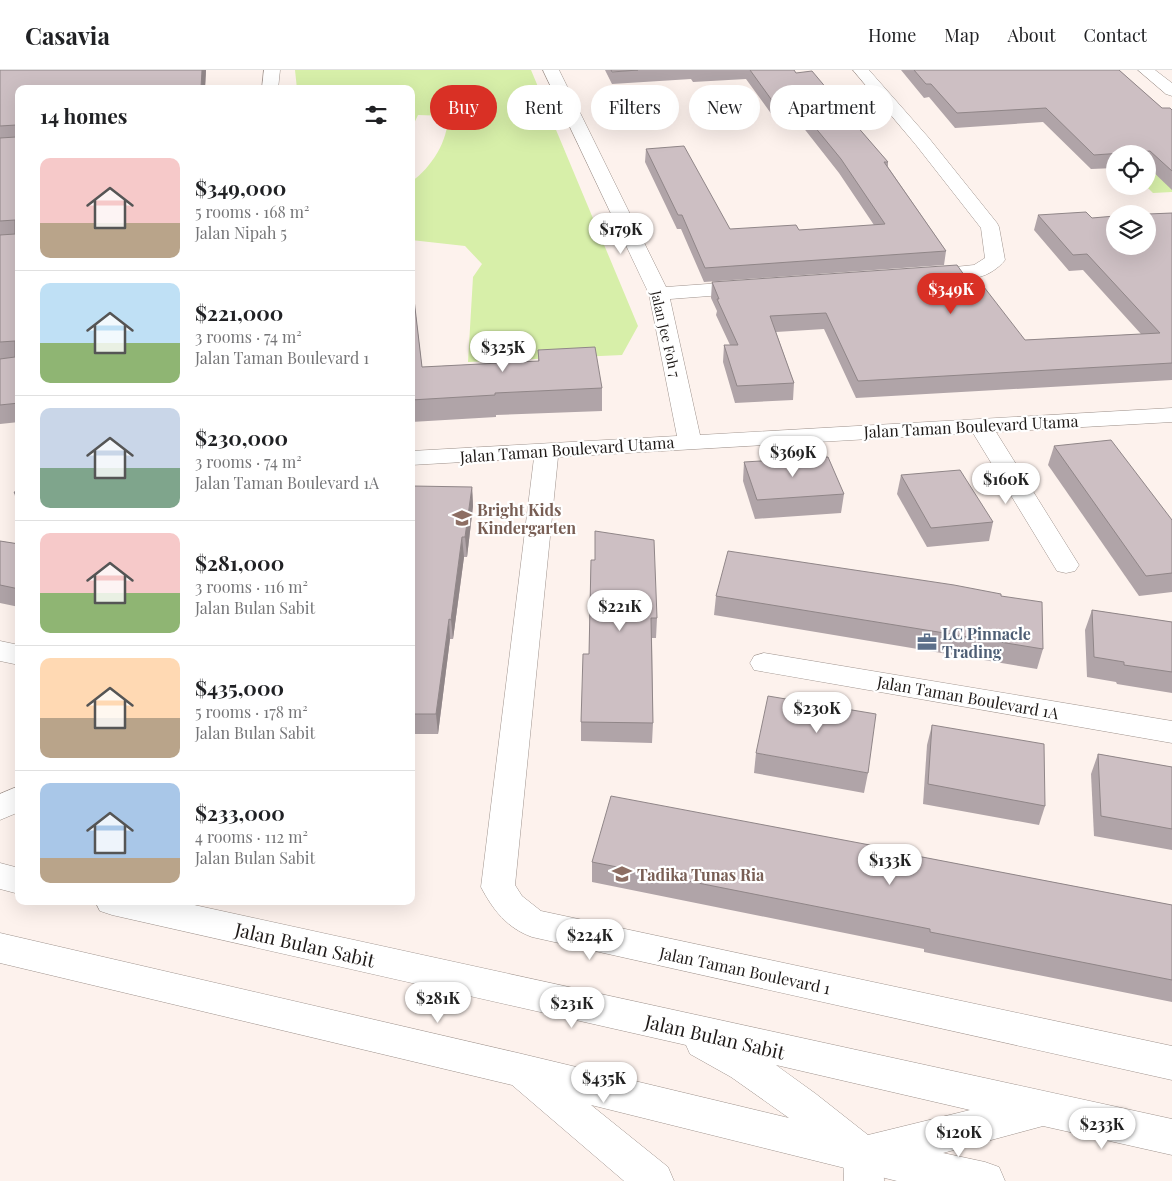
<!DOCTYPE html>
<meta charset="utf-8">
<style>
:root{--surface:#fff;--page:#f2f2f2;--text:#202124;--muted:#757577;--line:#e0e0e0;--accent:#d93025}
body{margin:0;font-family:"Playfair Display",serif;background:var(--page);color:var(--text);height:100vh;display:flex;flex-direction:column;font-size:19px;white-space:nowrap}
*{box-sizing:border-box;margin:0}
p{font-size:16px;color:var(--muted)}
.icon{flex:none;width:28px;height:28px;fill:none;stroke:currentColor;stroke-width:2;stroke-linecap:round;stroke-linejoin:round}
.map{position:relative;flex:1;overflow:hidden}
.side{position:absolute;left:15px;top:15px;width:400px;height:820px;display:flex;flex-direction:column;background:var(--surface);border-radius:10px;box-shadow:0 5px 20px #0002}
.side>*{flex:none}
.banner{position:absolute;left:430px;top:15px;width:475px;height:45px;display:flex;gap:10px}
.buttons{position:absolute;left:1106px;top:75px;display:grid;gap:10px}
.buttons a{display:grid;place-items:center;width:50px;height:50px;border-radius:50%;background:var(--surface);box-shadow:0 5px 20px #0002;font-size:25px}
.price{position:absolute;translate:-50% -42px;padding:0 11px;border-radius:18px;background:#fff;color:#222;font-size:16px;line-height:32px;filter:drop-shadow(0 1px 2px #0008)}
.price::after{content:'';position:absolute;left:50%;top:30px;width:15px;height:11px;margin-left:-8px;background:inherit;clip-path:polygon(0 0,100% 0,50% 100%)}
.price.active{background:var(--accent);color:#fff}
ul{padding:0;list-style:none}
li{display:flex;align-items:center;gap:15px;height:125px;padding:0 25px}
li+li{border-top:1px solid var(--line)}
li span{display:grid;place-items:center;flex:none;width:140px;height:100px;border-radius:10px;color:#555}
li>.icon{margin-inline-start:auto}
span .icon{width:60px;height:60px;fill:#fffc;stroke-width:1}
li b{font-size:21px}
h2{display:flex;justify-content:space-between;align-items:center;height:60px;padding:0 25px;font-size:21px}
.pill{padding:0 18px;border-radius:22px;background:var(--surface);box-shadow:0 5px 20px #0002;font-size:18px;line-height:45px}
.pill.active{background:var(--accent);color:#fff}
header{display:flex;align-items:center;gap:30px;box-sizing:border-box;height:70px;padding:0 25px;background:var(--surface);border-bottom:1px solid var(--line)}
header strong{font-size:24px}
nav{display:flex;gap:28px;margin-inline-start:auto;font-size:18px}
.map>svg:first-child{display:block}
.green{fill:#d7efa9}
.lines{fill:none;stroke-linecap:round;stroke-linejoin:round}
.minor-casing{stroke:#9f938d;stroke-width:1}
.secondary-casing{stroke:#9f938d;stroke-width:1}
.minor{fill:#fff;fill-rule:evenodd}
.secondary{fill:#fff;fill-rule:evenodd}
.wall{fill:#b0a4a8}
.shaded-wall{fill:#908688}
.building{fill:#cdbfc3;stroke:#908688}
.labels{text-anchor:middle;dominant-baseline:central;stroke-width:4.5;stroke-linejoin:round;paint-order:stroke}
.far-street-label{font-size:14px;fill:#1f1a18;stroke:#fff}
.street-label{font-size:16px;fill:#1f1a18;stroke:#fff}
.education-label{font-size:16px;font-weight:bold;fill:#785e54;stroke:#fff;text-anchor:start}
.service-label{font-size:16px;font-weight:bold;fill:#4e5e75;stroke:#fff;text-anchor:start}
.near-street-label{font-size:19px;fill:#1f1a18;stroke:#fff}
</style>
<header>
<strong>Casavia</strong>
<nav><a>Home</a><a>Map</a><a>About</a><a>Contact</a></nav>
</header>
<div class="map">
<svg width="1172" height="1111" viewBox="0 0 1172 1111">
<rect width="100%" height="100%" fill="#fdf2ed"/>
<g class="green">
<path d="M295 0H531L638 256 622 285 468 292 473 207 482 194 465 176 411 170V112C432 97 448 71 448 46L418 45 411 60V19H297Z"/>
<polygon points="1172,99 1172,122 1153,123 1146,116 1148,116 1148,101"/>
</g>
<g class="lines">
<defs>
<g id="minor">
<polygon points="264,0 280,0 278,19 262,19"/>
<path d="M543 0H559L666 217 749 211 756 213 759 217 756 221 749 223 670 229 700 365 1172 338V352L996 362 1079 495 1075 501 1066 503 1057 501 973 363 558 387 515 815 522 826 541 841 1172 976V1010L532 867C507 858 493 840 481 817L534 388 411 395V381L677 366 649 224Z"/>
<path d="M853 0H869L928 67 997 153 999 157 1005 190C999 198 988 205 979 207L924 211 917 209 914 205 917 201 974 195 985 188 981 158 916 75Z"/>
<polygon points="1138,0 1155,0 1172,13 1172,26 1166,24"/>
<polygon points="0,571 19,575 19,595 0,591"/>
<polygon points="764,583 1172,651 1172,673 754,600 750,593 754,586"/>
<polygon points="19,716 19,742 0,750 0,724"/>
<polygon points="863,1066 877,1072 883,1085 884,1111 844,1111 843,1085 849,1072"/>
</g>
<g id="secondary">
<polygon points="0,793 19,798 19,824 0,819"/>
<path d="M95 831H176L1172 1049V1085L1043 1056 943 1083 985 1092 999 1097 1005 1111H897L591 1035 668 1097 674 1111H624L512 1015 0 893V863L518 983 789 1048 731 1007 690 984 686 975 112 845 100 841ZM776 995 970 1040 868 1065 816 1024Z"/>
</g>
</defs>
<use href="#minor" class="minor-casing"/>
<use href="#secondary" class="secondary-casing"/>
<use href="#minor" class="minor"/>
<use href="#secondary" class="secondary"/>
</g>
<g class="wall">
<polygon points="0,0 206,0 205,17 19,19 19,352 0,354"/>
<polygon points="605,0 794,0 796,3 838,32 837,34 888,92 888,97 946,181 944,195 704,212 681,159 677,159 645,92 646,79 730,159 799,160 874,155 839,103 795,47 775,49 746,9 693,12 691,9 612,14"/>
<polygon points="901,0 1119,0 1162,38 1172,40 1172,120 1148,97 1148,84 1115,84 1115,98 1091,99 1043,52 955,58 929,27 924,28"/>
<polygon points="1172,143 1172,310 856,328 824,259 776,262 794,313 793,330 735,333 723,292 724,275 730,275 716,245 717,241 711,228 712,212 967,209 1025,270 1141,264 1083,200 1069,201 1034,160 1038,145 1092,148"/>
<polygon points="411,204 422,297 538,291 538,280 602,318 602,341 496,345 496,347 411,352"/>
<polygon points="1054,376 1172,450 1172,522 1139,526 1048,395"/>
<polygon points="744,392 844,424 841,443 755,449 743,411"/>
<polygon points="901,405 993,452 989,471 927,477 897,424"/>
<polygon points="19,415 19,438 14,423"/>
<polygon points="472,417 473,436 467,487 464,487 453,569 450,569 438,664 411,664 411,420"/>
<polygon points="0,471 19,474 19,537 0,533"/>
<polygon points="591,490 657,548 656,568 652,568 653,653 652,673 581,671 581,652 589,584"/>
<polygon points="716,526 1001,526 1043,579 1037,599 714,545"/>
<polygon points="1092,540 1172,552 1172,623 1117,614 1116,612 1087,607 1085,560"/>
<polygon points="932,655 1045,736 1039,755 923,734 927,675"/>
<polygon points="756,683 868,703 864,723 754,703"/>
<polygon points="1098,684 1172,697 1172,780 1094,766 1091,704"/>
<polygon points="891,781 1172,835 1172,932 924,882 924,879 592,812 592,792"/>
</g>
<g class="shaded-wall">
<polygon points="202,0 206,0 205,19 201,19"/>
<polygon points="472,417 473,436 467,487 465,467"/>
<polygon points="462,467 464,487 453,569 451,550"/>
<polygon points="449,549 450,569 438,664 436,644"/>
</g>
<g class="building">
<polygon points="0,0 202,0 201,18 205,17 205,19 19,19 19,333 0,335 0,289 15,287 15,271 0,272 0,165 15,164 15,150 0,151 0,68 16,67 16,55 0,56"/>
<polygon points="611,0 638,0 612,2"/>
<polygon points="750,0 794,0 796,3 812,1 838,32 836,32 888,92 884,92 946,181 705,198 682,145 678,145 646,79 684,76 730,159 796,155 799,160 885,154 841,89 796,34 776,36"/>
<polygon points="914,0 1119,0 1162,38 1170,38 1172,40 1172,101 1150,81 1094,85 1046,38 957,43 931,14 926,14"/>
<polygon points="1086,142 1092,148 1115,146 1115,176 1148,176 1148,144 1172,143 1172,293 858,311 826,243 770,246 794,313 737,316 724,275 738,275 717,229 719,229 712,212 957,195 967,209 977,208 1025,270 1160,263 1087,184 1073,185 1038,145"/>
<polygon points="411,204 422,297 539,291 538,280 595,277 602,318 495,323 495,325 411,330"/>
<polygon points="1111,370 1172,450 1172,503 1146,506 1054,376"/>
<polygon points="828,387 844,424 757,430 744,392"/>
<polygon points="960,400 993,452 931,458 901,405"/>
<polygon points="19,415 19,424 14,423"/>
<polygon points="412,416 472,417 465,467 462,467 451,550 449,549 436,644 411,644 411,420"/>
<polygon points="595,461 654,470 657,548 651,548 653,653 581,652 583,584 589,584 591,490 595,490"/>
<polygon points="0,471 19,474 19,519 0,515"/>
<polygon points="728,481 954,515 1001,524 1001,526 1042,532 1043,579 716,526"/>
<polygon points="1092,540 1172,552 1172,602 1124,595 1124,592 1094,587"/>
<polygon points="768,626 876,644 868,703 756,683"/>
<polygon points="932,655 1044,674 1045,736 928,714"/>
<polygon points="1098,684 1172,697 1172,759 1101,746"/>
<polygon points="611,726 891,779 891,781 1172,835 1172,910 930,862 930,859 592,792"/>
</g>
<defs>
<symbol id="school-bare" viewBox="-9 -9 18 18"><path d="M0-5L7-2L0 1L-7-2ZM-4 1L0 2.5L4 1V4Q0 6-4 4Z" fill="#8d6e63" stroke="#fff" stroke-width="2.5" paint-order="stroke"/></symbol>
<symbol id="office-bare" viewBox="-9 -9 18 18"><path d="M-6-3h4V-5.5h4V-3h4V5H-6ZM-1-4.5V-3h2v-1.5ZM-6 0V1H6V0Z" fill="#5c6f8a" stroke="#fff" stroke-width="2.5" paint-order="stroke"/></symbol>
</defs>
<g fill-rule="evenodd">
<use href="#school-bare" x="448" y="434" width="28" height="28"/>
<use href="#office-bare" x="913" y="558" width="28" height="28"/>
<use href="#school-bare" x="608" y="790" width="28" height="28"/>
</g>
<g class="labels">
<g class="far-street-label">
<text transform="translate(666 264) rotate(77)">Jalan Jee Foh 7</text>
</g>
<g class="street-label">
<text transform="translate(971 356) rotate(-3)">Jalan Taman Boulevard Utama</text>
<text transform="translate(567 379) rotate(-4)">Jalan Taman Boulevard Utama</text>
<text transform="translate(968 627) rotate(10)">Jalan Taman Boulevard 1A</text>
<text transform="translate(745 900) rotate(12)">Jalan Taman Boulevard 1</text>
</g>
<g class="education-label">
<text x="477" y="439">Bright Kids<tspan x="477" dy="18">Kindergarten</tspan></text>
<text x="637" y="804">Tadika Tunas Ria</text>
</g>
<g class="service-label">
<text x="942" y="563">LC Pinnacle<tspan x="942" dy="18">Trading</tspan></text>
</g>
<g class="near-street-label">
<text transform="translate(305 874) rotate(13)">Jalan Bulan Sabit</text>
<text transform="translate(715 966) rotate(13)">Jalan Bulan Sabit</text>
</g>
</g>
</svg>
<div class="buttons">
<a><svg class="icon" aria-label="locate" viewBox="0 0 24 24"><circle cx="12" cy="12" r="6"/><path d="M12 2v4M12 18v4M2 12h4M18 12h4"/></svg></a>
<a><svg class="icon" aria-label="layers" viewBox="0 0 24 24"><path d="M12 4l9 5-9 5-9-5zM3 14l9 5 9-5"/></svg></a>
</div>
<b class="price" style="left:621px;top:185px">$179K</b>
<b class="price active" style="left:951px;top:245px">$349K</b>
<b class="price" style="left:503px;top:303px">$325K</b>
<b class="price" style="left:793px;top:408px">$369K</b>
<b class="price" style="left:1006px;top:435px">$160K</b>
<b class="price" style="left:620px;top:562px">$221K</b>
<b class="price" style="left:817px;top:664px">$230K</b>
<b class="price" style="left:890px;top:816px">$133K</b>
<b class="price" style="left:590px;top:891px">$224K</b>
<b class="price" style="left:438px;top:954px">$281K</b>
<b class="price" style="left:572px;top:959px">$231K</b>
<b class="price" style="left:604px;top:1034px">$435K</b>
<b class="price" style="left:1102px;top:1080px">$233K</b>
<b class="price" style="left:959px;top:1088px">$120K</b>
<div class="banner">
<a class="pill active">Buy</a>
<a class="pill">Rent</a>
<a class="pill">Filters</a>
<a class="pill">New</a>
<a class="pill">Apartment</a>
</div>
<section class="side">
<h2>14 homes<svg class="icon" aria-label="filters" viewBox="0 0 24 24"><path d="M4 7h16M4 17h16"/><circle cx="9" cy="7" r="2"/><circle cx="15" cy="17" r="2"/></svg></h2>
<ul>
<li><span style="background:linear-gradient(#f6c9c9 65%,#b9a48a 0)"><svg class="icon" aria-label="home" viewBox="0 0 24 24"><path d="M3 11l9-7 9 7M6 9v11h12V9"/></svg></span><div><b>$349,000</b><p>5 rooms · 168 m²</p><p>Jalan Nipah 5</p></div></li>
<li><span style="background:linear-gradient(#bfe0f5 60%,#8fb573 0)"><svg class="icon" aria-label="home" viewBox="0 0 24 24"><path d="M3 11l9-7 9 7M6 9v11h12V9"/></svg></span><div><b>$221,000</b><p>3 rooms · 74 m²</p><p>Jalan Taman Boulevard 1</p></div></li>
<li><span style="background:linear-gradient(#c9d6e8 60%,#7fa58c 0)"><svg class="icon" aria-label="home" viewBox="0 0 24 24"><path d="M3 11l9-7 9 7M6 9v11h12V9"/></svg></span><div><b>$230,000</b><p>3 rooms · 74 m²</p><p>Jalan Taman Boulevard 1A</p></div></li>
<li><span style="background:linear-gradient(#f6c9c9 60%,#8fb573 0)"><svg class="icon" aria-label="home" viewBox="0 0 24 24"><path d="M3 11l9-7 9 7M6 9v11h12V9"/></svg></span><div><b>$281,000</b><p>3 rooms · 116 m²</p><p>Jalan Bulan Sabit</p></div></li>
<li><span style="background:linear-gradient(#ffd9b3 60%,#b9a48a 0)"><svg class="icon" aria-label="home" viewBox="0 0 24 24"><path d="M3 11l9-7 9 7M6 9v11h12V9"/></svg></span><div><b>$435,000</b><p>5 rooms · 178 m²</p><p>Jalan Bulan Sabit</p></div></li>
<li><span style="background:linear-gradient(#a9c7e8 75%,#b9a48a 0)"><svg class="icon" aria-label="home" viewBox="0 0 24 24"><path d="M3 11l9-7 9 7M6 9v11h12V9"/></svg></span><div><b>$233,000</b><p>4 rooms · 112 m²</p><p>Jalan Bulan Sabit</p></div></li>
</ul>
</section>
</div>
